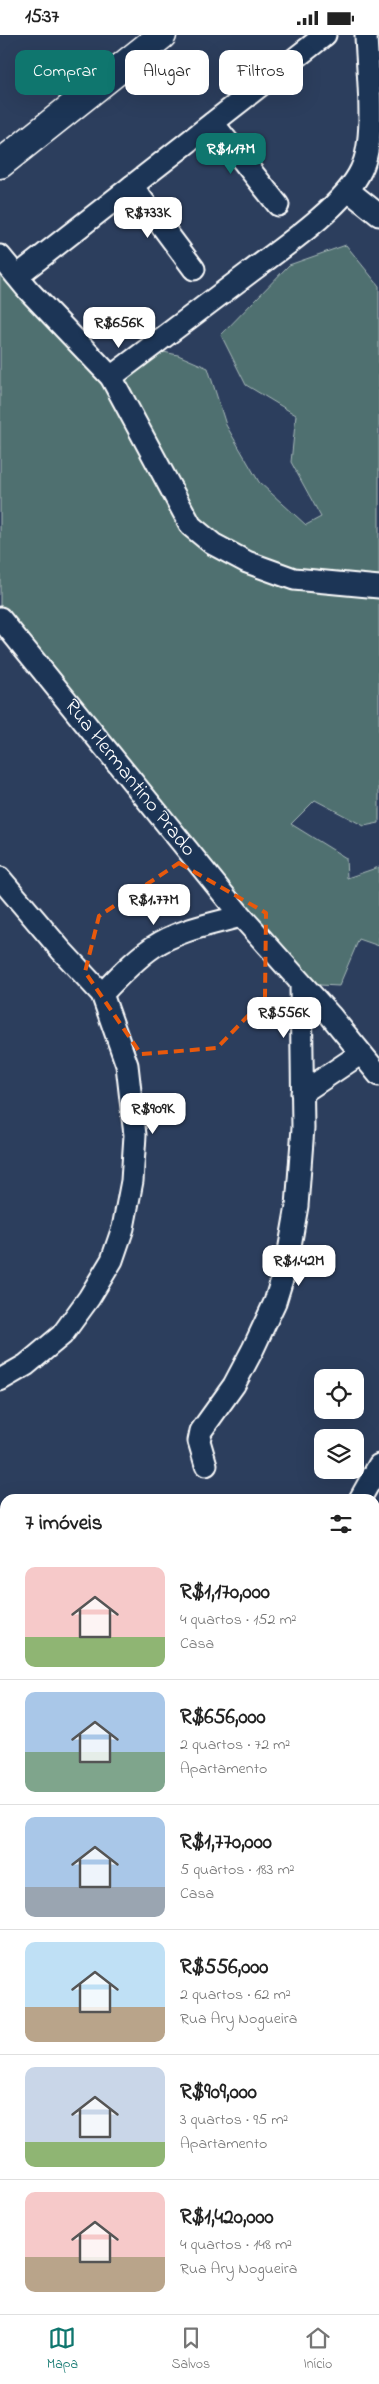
<!DOCTYPE html>
<html lang="pt">
<meta charset="utf-8">
<style>
:root{--surface:#fff;--page:#f2f2f2;--text:#222;--muted:#767676;--line:#e0e0e0;--accent:#0f766e}
body{margin:0;font-family:"Indie Flower",sans-serif;background:var(--page);color:var(--text);height:100vh;display:flex;flex-direction:column;font-size:19px;white-space:nowrap}
*{box-sizing:border-box;margin:0}
p{font-size:16px;color:var(--muted)}
.icon{flex:none;width:28px;height:28px;fill:none;stroke:currentColor;stroke-width:2;stroke-linecap:round;stroke-linejoin:round}
.map{position:relative;flex:1;overflow:hidden}
.sheet{position:absolute;left:0px;top:1459px;width:380px;height:821px;display:flex;flex-direction:column;background:var(--surface);border-radius:15px 15px 0 0;box-shadow:0 5px 20px #0002}
.sheet>*{flex:none}
.top-card{position:absolute;left:15px;top:15px;width:350px;height:45px;display:flex;gap:10px}
.controls{position:absolute;left:314px;top:1334px;display:grid;gap:10px}
.controls a{display:grid;place-items:center;width:50px;height:50px;border-radius:10px;background:var(--surface);box-shadow:0 5px 20px #0002;font-size:25px}
.price{position:absolute;translate:-50% -42px;padding:0 11px;border-radius:10px;background:#fff;color:#222;font-size:16px;line-height:32px;filter:drop-shadow(0 1px 2px #0008)}
.price::after{content:'';position:absolute;left:50%;top:30px;width:15px;height:11px;margin-left:-8px;background:inherit;clip-path:polygon(0 0,100% 0,50% 100%)}
.price.active{background:var(--accent);color:#fff}
ul{padding:0;list-style:none}
li{display:flex;align-items:center;gap:15px;height:125px;padding:0 25px}
li+li{border-top:1px solid var(--line)}
li span{display:grid;place-items:center;flex:none;width:140px;height:100px;border-radius:10px;color:#555}
li>.icon{margin-inline-start:auto}
span .icon{width:60px;height:60px;fill:#fffc;stroke-width:1}
li b{font-size:21px}
h2{display:flex;justify-content:space-between;align-items:center;height:60px;padding:0 25px;font-size:21px}
.chip{padding:0 18px;border-radius:10px;background:var(--surface);box-shadow:0 5px 20px #0002;font-size:18px;line-height:45px}
.chip.active{background:var(--accent);color:#fff}
.status{display:flex;justify-content:space-between;align-items:center;height:35px;padding:0 25px;background:var(--surface);direction:ltr}
.status svg{height:14px;fill:currentColor}
.tabs{display:flex;justify-content:space-around;align-items:center;height:70px;border-top:1px solid var(--line);background:var(--surface);font-size:14px;color:var(--muted)}
.tabs a{display:grid;justify-items:center;gap:2px}
.tabs .active{color:var(--accent)}
.map>svg:first-child{display:block}
.green{fill:#4f7070;stroke:#a7b8b8}
.lines{fill:none;stroke-linecap:round;stroke-linejoin:round}
.stream{stroke:#90a4bb;stroke-width:5}
.service-casing{stroke:#fff;stroke-width:14}
.minor-casing{stroke:#fff;stroke-width:25}
.tertiary-casing{stroke:#fff;stroke-width:30}
.primary-casing{stroke:#fff;stroke-width:31}
.service{stroke:#1d3557;stroke-width:10}
.minor{stroke:#1d3557;stroke-width:21}
.tertiary{stroke:#1d3557;stroke-width:26}
.primary{stroke:#1d3557;stroke-width:28}
.rail{stroke:#fff;stroke-width:4}
.marked{fill:none;stroke:#e8590c;stroke-width:4;stroke-dasharray:10 6;stroke-linejoin:round}
.labels{text-anchor:middle;dominant-baseline:central;stroke-width:4;stroke-linejoin:round;paint-order:stroke}
.street-label{font-size:21px;fill:#fff;stroke:#1d3557}
</style>
<div class="status"><b>15:37</b><svg viewBox="0 0 49 12"><path d="M0 12V9h3v3zM5 12V6h3v6zM10 12V3h3v9zM15 12V0h3v12zM26 1h20v11H26zM47 4h2v5h-2z"/></svg></div>
<div class="map">
<svg width="379" height="2279" viewBox="0 0 379 2279">
<rect width="100%" height="100%" fill="#2c3e5d"/>
<filter id="ink" filterUnits="userSpaceOnUse"><feTurbulence type="fractalNoise" baseFrequency=".02" numOctaves="2"/><feDisplacementMap in="SourceGraphic" scale="10" xChannelSelector="R" yChannelSelector="G"/><feConvolveMatrix kernelMatrix="1 2 1 2 8 2 1 2 1" color-interpolation-filters="sRGB"/></filter>
<g filter="url(#ink)">
<polygon class="green" points="346,210 379,251 379,788 364,791 315,765 291,789 346,823 347,843 379,832 379,911 359,904 339,951 301,949 0,583 0,231 111,342 149,314 178,320 208,333 226,390 259,447 306,490 321,482 291,427 296,380 246,350 221,300 289,230"/>
<g class="lines">
<g class="stream">
<polyline points="375,1536 379,1531"/>
<polyline points="0,1896 5,1896"/>
<polyline points="6,2279 7,2275"/>
</g>
<defs>
<g id="service">
<polyline points="251,2275 253,2279"/>
<polyline points="162,2279 162,2275"/>
</g>
<g id="minor">
<polyline points="213,88 278,170"/>
<polyline points="132,151 194,234"/>
<polyline points="349,156 379,180"/>
<polyline points="0,221 28,255 111,342 191,491 213,509 247,527 294,544 379,552"/>
<polyline points="17,241 325,0"/>
<path d="M111 342C158 307 204 272 250 237 282 213 345 170 361 135 377 103 367 36 366 0"/>
<path id="s1" d="M0 583 241 881 330 980 379 1040"/>
<polyline points="0,843 61,915 102,959 127,1030 135,1100 132,1146 123,1193 112,1225 89,1263 62,1300 26,1330 0,1345"/>
<path d="M102 959C117 943 134 925 153 912 178 895 212 889 241 881"/>
<polyline points="302,1058 360,1019"/>
<polyline points="206,1430 199,1406 201,1396 234,1350 253,1314 275,1267 287,1228 297,1171 303,1093 301,949"/>
<polyline points="360,1464 379,1430"/>
<polyline points="0,1733 5,1732"/>
<polyline points="375,1827 379,1823"/>
<polyline points="375,2058 379,2054"/>
</g>
<g id="tertiary">
<polyline points="0,1593 5,1593"/>
<polyline points="375,1613 379,1613"/>
<polyline points="0,2096 5,2097"/>
<polyline points="375,2270 379,2272"/>
</g>
<polyline id="primary" points="0,129 162,0"/>
</defs>
<use href="#service" class="service-casing"/>
<use href="#minor" class="minor-casing"/>
<use href="#tertiary" class="tertiary-casing"/>
<use href="#primary" class="primary-casing"/>
<use href="#service" class="service"/>
<use href="#minor" class="minor"/>
<use href="#tertiary" class="tertiary"/>
<use href="#primary" class="primary"/>
<g class="rail">
<polyline points="0,1707 5,1707"/>
<polyline points="375,1712 379,1712"/>
</g>
</g>
</g>
<path class="marked" d="M179 828 266 878 265 963 217 1013 141 1019 85 937 99 881Z"/>
<g class="labels">
<g class="street-label">
<text stroke="none"><textPath href="#s1" startOffset="206">Rua Hermantino Prado</textPath></text>
</g>
</g>
</svg>
<div class="controls">
<a><svg class="icon" aria-label="locate" viewBox="0 0 24 24"><circle cx="12" cy="12" r="6"/><path d="M12 2v4M12 18v4M2 12h4M18 12h4"/></svg></a>
<a><svg class="icon" aria-label="layers" viewBox="0 0 24 24"><path d="M12 4l9 5-9 5-9-5zM3 14l9 5 9-5"/></svg></a>
</div>
<b class="price active" style="left:231px;top:140px">R$1.17M</b>
<b class="price" style="left:148px;top:204px">R$733K</b>
<b class="price" style="left:119px;top:314px">R$656K</b>
<b class="price" style="left:154px;top:891px">R$1.77M</b>
<b class="price" style="left:284px;top:1004px">R$556K</b>
<b class="price" style="left:153px;top:1100px">R$909K</b>
<b class="price" style="left:299px;top:1252px">R$1.42M</b>
<div class="top-card">
<a class="chip active">Comprar</a>
<a class="chip">Alugar</a>
<a class="chip">Filtros</a>
</div>
<section class="sheet">
<h2>7 imóveis<svg class="icon" aria-label="filters" viewBox="0 0 24 24"><path d="M4 7h16M4 17h16"/><circle cx="9" cy="7" r="2"/><circle cx="15" cy="17" r="2"/></svg></h2>
<ul>
<li><span style="background:linear-gradient(#f6c9c9 70%,#8fb573 0)"><svg class="icon" aria-label="home" viewBox="0 0 24 24"><path d="M3 11l9-7 9 7M6 9v11h12V9"/></svg></span><div><b>R$1,170,000</b><p>4 quartos · 152 m²</p><p>Casa</p></div></li>
<li><span style="background:linear-gradient(#a9c7e8 60%,#7fa58c 0)"><svg class="icon" aria-label="home" viewBox="0 0 24 24"><path d="M3 11l9-7 9 7M6 9v11h12V9"/></svg></span><div><b>R$656,000</b><p>2 quartos · 72 m²</p><p>Apartamento</p></div></li>
<li><span style="background:linear-gradient(#a9c7e8 70%,#9aa5b1 0)"><svg class="icon" aria-label="home" viewBox="0 0 24 24"><path d="M3 11l9-7 9 7M6 9v11h12V9"/></svg></span><div><b>R$1,770,000</b><p>5 quartos · 183 m²</p><p>Casa</p></div></li>
<li><span style="background:linear-gradient(#bfe0f5 65%,#b9a48a 0)"><svg class="icon" aria-label="home" viewBox="0 0 24 24"><path d="M3 11l9-7 9 7M6 9v11h12V9"/></svg></span><div><b>R$556,000</b><p>2 quartos · 62 m²</p><p>Rua Ary Nogueira</p></div></li>
<li><span style="background:linear-gradient(#c9d6e8 75%,#8fb573 0)"><svg class="icon" aria-label="home" viewBox="0 0 24 24"><path d="M3 11l9-7 9 7M6 9v11h12V9"/></svg></span><div><b>R$909,000</b><p>3 quartos · 95 m²</p><p>Apartamento</p></div></li>
<li><span style="background:linear-gradient(#f6c9c9 65%,#b9a48a 0)"><svg class="icon" aria-label="home" viewBox="0 0 24 24"><path d="M3 11l9-7 9 7M6 9v11h12V9"/></svg></span><div><b>R$1,420,000</b><p>4 quartos · 148 m²</p><p>Rua Ary Nogueira</p></div></li>
</ul>
</section>
</div>
<nav class="tabs">
<a class="active"><svg class="icon" aria-label="map" viewBox="0 0 24 24"><path d="M3 6l6-2 6 2 6-2v14l-6 2-6-2-6 2zM9 4v14M15 6v14"/></svg>Mapa</a>
<a><svg class="icon" aria-label="saved" viewBox="0 0 24 24"><path d="M7 4h10v16l-5-4-5 4z"/></svg>Salvos</a>
<a><svg class="icon" aria-label="home" viewBox="0 0 24 24"><path d="M3 11l9-7 9 7M6 9v11h12V9"/></svg>Início</a>
</nav>
